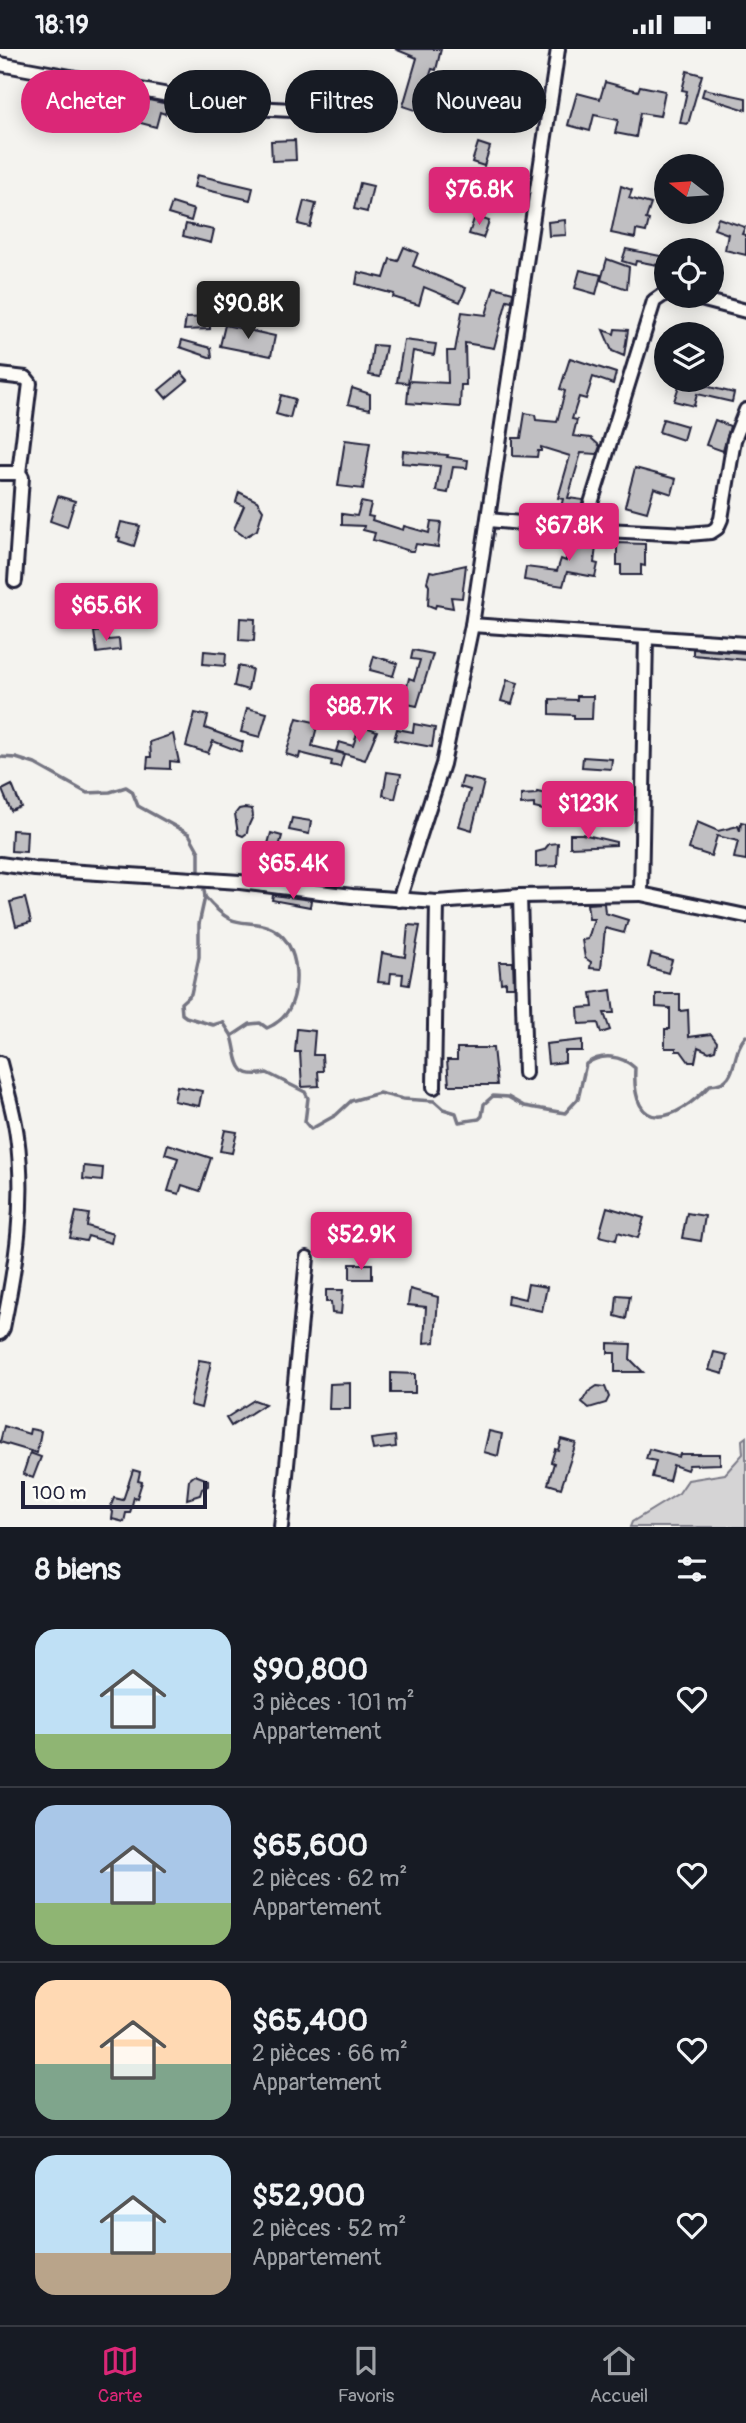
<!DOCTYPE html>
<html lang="fr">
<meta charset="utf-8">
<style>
:root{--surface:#171b24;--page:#242831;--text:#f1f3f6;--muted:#9ea1a6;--line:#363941;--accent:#db2777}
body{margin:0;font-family:Pangolin,sans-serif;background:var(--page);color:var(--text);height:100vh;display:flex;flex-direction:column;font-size:26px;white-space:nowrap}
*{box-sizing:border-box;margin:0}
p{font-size:23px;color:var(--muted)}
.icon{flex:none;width:38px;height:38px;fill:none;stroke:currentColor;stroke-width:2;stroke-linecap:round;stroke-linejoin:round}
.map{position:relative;height:1478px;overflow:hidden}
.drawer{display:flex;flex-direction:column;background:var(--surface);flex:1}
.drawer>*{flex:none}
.banner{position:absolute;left:21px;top:21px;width:705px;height:63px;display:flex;gap:14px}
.needle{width:46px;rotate:287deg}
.tools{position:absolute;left:654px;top:105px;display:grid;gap:14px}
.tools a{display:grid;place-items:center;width:70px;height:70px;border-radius:50%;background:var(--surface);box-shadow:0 4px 18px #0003;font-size:35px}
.scale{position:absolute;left:21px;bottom:18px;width:186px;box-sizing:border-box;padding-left:7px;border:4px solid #22223b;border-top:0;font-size:19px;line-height:24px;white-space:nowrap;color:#22223b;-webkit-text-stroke:5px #fdfcf7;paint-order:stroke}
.price{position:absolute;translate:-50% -60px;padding:0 16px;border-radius:7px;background:var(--accent);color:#fff;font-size:23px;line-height:46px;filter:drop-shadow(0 2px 4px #0008)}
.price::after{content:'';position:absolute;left:50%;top:42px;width:21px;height:16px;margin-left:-10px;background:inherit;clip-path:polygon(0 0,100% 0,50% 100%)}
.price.active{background:#222;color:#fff}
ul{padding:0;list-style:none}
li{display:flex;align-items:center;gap:21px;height:175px;padding:0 35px}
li+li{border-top:2px solid var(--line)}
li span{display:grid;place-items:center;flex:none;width:196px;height:140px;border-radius:21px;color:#555}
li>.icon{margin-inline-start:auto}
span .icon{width:84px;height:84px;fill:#fffc;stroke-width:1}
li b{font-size:30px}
h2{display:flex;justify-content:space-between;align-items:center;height:84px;padding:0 35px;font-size:30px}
.chip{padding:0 24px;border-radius:32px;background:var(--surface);box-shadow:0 4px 18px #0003;font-size:24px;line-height:63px}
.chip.active{background:var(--accent);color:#fff}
.status{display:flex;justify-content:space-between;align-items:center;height:49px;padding:0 35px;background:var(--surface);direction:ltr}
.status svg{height:19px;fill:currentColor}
.tabs{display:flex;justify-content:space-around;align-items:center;height:98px;border-top:2px solid var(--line);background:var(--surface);font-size:19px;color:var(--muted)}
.tabs a{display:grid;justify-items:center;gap:4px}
.tabs .active{color:var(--accent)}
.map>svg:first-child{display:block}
.green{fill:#d5d4d5;stroke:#7c7b88;stroke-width:2}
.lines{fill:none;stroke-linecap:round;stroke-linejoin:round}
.stream{stroke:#757582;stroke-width:3.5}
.building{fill:#c0bfc2;stroke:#22223b;stroke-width:2}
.street-casing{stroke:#22223b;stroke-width:18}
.street{stroke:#fdfcf7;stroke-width:12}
</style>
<div class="status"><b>18:19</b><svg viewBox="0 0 49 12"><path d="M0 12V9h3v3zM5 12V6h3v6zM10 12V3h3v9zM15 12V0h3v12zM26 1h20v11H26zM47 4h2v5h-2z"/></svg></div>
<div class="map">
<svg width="746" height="1478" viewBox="0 0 746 1478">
<rect width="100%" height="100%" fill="#f4f3ef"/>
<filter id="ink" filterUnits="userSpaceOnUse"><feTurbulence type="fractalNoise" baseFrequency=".0143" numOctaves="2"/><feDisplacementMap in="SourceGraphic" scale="14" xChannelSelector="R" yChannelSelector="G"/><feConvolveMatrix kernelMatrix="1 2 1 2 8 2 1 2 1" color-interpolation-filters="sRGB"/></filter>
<g filter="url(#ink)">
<polygon class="green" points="746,1388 746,1478 630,1478 632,1473 679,1444 688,1431 725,1425 743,1405 742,1391"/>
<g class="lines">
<g class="stream">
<polyline points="0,708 16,709 35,715 87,744 110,743 126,738 132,742 138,757 189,785 199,803 199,821"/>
<polyline points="204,841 205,848 199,875 199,908 191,945 181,954 182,965 186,968 213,976 223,973 232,987"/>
<path d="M205 848C212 856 220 865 230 870 240 875 251 873 262 876 292 883 299 915 295 942 292 960 284 972 267 979L260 974 250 975 232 987C239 1010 233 1031 267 1024L305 1043 308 1049 305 1073 311 1080 336 1066 351 1052 379 1044 403 1050 434 1052 443 1060 456 1064 459 1073 479 1070 482 1067 484 1055 493 1047 508 1048 524 1057 565 1064 578 1050 586 1015C602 1004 621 1006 635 1019 631 1088 676 1073 710 1036 741 1035 729 1005 746 987"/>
</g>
</g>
<g class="building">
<polygon points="395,0 441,0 436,21 432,20 418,62 403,57 417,9"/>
<polygon points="687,22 702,26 688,75 680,74 687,42 682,41"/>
<polygon points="464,26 502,32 502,29 515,30 513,52 500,50 500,47 480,40 473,73 469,52 460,46"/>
<polygon points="605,33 638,42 640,37 665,42 660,67 640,64 636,88 615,84 618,71 594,66 590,82 568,76 577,44 600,50"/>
<polygon points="704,40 746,49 746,61 702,47"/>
<polygon points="144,50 168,55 165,65 160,63 156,78 137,73"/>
<polygon points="295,91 296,111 272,112 271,92"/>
<polygon points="478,94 490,98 484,117 472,113"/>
<polygon points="197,126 253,139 250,151 194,138"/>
<polygon points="360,134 373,137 367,163 354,160"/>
<polygon points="621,137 632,141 629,149 651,155 646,170 649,171 646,183 636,181 635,189 611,184"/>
<polygon points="304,152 316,155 310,178 298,175"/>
<polygon points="172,154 194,161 191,172 168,165"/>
<polygon points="475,167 489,172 483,189 469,185"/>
<polygon points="718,169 745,178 742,185 746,186 746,206 725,201 728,185 714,180"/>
<polygon points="565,171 566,186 549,187 548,173"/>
<polygon points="186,175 214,181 211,194 183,187"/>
<polygon points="404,198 418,204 413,217 466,239 460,253 424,238 419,256 393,248 394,245 356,235 358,223 384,229 390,210 398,212"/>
<polygon points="626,200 665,208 663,217 636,212 635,216 622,212"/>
<polygon points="607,210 629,218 627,240 601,231"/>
<polygon points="580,221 601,226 596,245 575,239"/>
<polygon points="494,238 513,243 512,252 507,251 494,299 465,294 466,336 461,336 460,358 407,354 409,332 448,334 447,302 455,302 462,263 486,266"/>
<polygon points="210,268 210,280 184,281 186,269"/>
<polygon points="225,276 275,287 271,307 220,297"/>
<polygon points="615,280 628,281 624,307 612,302 603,281 614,285"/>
<polygon points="182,291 211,299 212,309 180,298"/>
<polygon points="404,291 436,295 434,306 413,302 408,334 397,333"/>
<polygon points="373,296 386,297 380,328 369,326"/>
<polygon points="570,309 616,324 613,335 593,328 586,350 579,348 572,370 577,371 573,387 591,389 600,397 597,405 581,404 568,449 583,451 578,466 560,462 563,450 558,449 570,407 541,398 541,402 538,402 537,408 513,407 513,389 521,389 525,364 535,366 536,371 557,373 565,342 560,340"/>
<polygon points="181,323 188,331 166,349 159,341"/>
<polygon points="681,331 690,331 701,336 734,344 732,353 697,345 694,357 674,352"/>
<polygon points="352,339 370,345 370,360 348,355"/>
<polygon points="281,346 295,350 290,369 276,365"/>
<polygon points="663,370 687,377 683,391 659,383"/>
<polygon points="715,371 730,377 723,402 706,396"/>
<polygon points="345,391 370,394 363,440 338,437"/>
<polygon points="403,402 448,406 447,408 468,411 467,419 453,418 448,444 436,442 440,417 402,414"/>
<polygon points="635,419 676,430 672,445 654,439 647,463 625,457"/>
<polygon points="239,443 257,452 263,461 257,481 245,488 234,480 244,457 236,453"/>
<polygon points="58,447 75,452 67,478 50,472"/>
<polygon points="361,453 371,455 368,467 373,468 372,471 403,481 404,477 429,484 431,472 441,473 438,498 416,495 414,502 410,502 373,491 375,484 363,481 364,477 342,476 342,465 357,467"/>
<polygon points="121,473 140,477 134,497 119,492 120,489 117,488"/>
<polygon points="568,487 597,490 594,514 598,515 595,528 567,523 563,537 524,531 526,518 557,522 561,510 566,512"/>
<polygon points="617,494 645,495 645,517 641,516 641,526 621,526 621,516 617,516"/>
<polygon points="466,516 462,549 451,548 453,559 436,556 435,559 428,556 429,537 427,533 430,522 434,523"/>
<polygon points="240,569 255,570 254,592 239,591"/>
<polygon points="106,582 108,591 119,590 120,601 97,604 94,583"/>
<polygon points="693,600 746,604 746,611 693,606"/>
<polygon points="413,601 433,605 417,657 403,654 409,629 414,631 420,611 411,610"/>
<polygon points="204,602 226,604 225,617 203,615"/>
<polygon points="374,607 397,614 393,627 370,621"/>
<polygon points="238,617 252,620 248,641 234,637"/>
<polygon points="507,631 518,634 512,655 501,652"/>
<polygon points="577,647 593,647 592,670 574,670 574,666 550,665 550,650 577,651"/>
<polygon points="247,659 267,664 260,688 241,683"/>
<polygon points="195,664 208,667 205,679 243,693 241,703 213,692 208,704 186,697"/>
<polygon points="297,669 318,674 312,697 344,705 340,718 331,716 332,712 300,704 299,709 286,705"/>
<polygon points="414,675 435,679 432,698 394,691 397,680 413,683"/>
<polygon points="360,676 377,682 365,711 336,702 339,693 353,697"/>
<polygon points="173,685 179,713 170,712 170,720 147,719 148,708 151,708 150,693"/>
<polygon points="583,708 612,710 611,720 582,718"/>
<polygon points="387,723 401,725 395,750 383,746"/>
<polygon points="463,728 484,733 472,781 459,777 470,741 460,738"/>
<polygon points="12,736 21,758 11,762 2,741"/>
<polygon points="561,742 570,742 571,769 548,770 547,762 534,759 534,755 521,756 521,746 536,745 537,743 560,748"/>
<polygon points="244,759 252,760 253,767 248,778 247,784 243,787 238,785 235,765 239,760"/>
<polygon points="292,769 311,772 309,785 289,781"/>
<polygon points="697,773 718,782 738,777 740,782 741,773 746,774 746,811 734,809 738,792 717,787 711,807 689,800"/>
<polygon points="12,781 27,782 26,803 11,802"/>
<polygon points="271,784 282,787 274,816 263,813"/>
<polygon points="570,785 582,785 616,793 616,796 570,798"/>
<polygon points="558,794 557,817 536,818 536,803 544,801 549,795"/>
<polygon points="273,846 311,851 310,858 272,851"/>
<polygon points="25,849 31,873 16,877 10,853"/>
<polygon points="604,854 605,864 628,871 624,884 605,879 601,920 590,919 591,913 585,909 582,891 588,890 594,870 589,870 587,855"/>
<polygon points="408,876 420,877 409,936 402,935 403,925 391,924 390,934 378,933 382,904 405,908"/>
<polygon points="651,905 672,911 668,924 648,918"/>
<polygon points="499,913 513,913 514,938 506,938 506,933 501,934"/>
<polygon points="611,941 614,964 604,964 610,981 601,984 598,974 579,975 578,959 593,958 591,944"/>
<polygon points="656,945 680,945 680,962 688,961 689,988 711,985 717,993 715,1001 709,1003 698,998 695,1013 689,1013 681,1002 676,1002 676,999 665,999 665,980 670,980 670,959 656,958"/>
<polygon points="297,980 315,982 313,1006 322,1006 323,1022 318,1022 319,1037 302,1038 300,1003 295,1003"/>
<polygon points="582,991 582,1002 565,1002 565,1013 548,1015 546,995"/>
<polygon points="457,999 493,999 497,1036 449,1036 447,1011 457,1011"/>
<polygon points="177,1037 202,1042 199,1057 174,1052"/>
<polygon points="225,1081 237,1083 232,1104 220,1102"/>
<polygon points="168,1095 211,1109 200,1142 182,1136 179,1145 168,1142 178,1109 165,1105"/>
<polygon points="84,1117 103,1119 102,1132 83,1130"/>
<polygon points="607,1158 644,1169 638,1189 618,1183 616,1191 599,1187"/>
<polygon points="76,1163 89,1165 87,1177 113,1185 111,1194 88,1187 86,1192 70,1189"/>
<polygon points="687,1164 705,1167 701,1192 682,1189"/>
<rect x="350" y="1215" width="22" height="15"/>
<polygon points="528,1235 547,1238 542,1262 507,1255 508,1246 525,1250"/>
<polygon points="410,1240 438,1248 435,1293 424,1294 426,1258 408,1256"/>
<polygon points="326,1241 343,1241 341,1265 332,1264 331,1253 326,1253"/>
<polygon points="617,1246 630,1247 626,1270 615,1267"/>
<polygon points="608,1294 631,1295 630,1310 643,1323 615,1323 615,1304 608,1304"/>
<polygon points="714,1303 727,1306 723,1325 709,1321"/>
<polygon points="199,1311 211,1313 201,1359 190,1356"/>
<polygon points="391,1324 415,1325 415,1344 391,1344"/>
<polygon points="350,1334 350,1360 329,1360 330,1335"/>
<polygon points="597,1337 605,1338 609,1348 606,1354 589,1359 582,1353 588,1343"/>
<polygon points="254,1351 265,1355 231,1377 226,1369"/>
<polygon points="4,1377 29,1385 30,1380 41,1382 37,1404 0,1393"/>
<polygon points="489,1382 502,1385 498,1407 484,1403"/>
<polygon points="395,1387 396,1398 373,1401 371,1390"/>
<polygon points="561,1390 576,1394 561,1439 548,1435 554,1414 551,1413 555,1400 558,1401"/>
<polygon points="649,1400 679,1408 680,1405 720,1405 720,1415 689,1416 687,1421 673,1416 669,1432 652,1428 656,1412 646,1410"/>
<polygon points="30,1404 41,1408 33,1429 23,1425"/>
<polygon points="133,1421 140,1423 138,1432 142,1433 137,1449 134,1448 130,1464 126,1464 124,1473 112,1470 113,1463 110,1459 114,1449 123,1451"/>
<polygon points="195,1426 208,1431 208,1437 202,1440 200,1446 187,1450 189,1431"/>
</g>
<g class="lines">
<defs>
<g id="street">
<polyline points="0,15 234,58 292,61"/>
<polyline points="689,247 746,262"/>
<polyline points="0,326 26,329 30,334 19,424"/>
<polyline points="0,424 19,424 22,428 15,532"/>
<polyline points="489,471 583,480 654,252 667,243"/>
<polyline points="583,480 689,485 711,483 717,479 721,470 734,391 746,361"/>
<polyline points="472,576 746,595"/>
<polyline points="646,588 641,845 746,867"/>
<polyline points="0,815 35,820 240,833 352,847 437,853 520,847 641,845"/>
<polyline points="520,847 525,1024"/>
<polyline points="399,851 443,715 472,576 558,0"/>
<path d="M0 1014C6 1038 14 1063 17 1087 26 1152 16 1216 3 1279L0 1284"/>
<polyline points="434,1038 437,853"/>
<polyline points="281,1478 307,1209"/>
</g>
</defs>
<use href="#street" class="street-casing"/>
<use href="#street" class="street"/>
</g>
</g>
</svg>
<div class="tools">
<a><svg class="needle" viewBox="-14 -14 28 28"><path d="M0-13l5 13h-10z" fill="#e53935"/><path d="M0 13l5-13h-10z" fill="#9ea1a6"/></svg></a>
<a><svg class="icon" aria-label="locate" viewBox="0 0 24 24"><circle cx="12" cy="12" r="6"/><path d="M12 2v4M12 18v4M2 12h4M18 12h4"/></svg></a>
<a><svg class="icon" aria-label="layers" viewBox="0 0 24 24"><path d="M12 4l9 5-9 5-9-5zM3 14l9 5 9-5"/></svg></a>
</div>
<div class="scale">100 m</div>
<b class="price" style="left:479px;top:178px">$76.8K</b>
<b class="price active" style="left:248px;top:292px">$90.8K</b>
<b class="price" style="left:569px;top:514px">$67.8K</b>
<b class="price" style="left:106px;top:594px">$65.6K</b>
<b class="price" style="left:359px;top:695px">$88.7K</b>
<b class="price" style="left:588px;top:792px">$123K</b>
<b class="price" style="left:293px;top:852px">$65.4K</b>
<b class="price" style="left:361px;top:1223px">$52.9K</b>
<div class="banner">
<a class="chip active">Acheter</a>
<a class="chip">Louer</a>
<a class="chip">Filtres</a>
<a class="chip">Nouveau</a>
</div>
</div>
<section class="drawer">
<h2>8 biens<svg class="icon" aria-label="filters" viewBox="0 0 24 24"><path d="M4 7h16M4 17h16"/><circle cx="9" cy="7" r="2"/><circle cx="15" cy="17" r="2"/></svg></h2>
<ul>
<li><span style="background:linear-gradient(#bfe0f5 75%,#8fb573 0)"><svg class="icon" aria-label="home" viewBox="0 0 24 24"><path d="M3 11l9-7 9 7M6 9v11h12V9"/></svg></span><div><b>$90,800</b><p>3 pièces · 101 m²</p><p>Appartement</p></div><svg class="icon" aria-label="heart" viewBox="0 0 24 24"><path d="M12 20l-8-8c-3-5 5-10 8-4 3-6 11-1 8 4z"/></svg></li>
<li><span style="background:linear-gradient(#a9c7e8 70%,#8fb573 0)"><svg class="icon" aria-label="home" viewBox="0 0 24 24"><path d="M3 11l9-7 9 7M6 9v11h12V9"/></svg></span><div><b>$65,600</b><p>2 pièces · 62 m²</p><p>Appartement</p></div><svg class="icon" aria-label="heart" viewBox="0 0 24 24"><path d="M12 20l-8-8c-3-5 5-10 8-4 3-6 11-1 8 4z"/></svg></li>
<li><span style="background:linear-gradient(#ffd9b3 60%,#7fa58c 0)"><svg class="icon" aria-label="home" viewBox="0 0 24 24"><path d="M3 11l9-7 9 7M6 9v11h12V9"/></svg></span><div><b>$65,400</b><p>2 pièces · 66 m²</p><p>Appartement</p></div><svg class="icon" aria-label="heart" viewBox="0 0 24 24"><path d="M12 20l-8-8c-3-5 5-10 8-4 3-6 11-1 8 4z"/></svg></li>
<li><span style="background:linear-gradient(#bfe0f5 70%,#b9a48a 0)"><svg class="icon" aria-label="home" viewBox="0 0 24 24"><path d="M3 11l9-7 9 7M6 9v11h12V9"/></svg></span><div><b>$52,900</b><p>2 pièces · 52 m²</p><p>Appartement</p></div><svg class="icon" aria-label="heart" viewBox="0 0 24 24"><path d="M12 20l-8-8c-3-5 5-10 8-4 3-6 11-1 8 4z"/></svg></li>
</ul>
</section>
<nav class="tabs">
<a class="active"><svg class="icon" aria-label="map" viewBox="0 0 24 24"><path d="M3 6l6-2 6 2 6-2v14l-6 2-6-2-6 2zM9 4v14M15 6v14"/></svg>Carte</a>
<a><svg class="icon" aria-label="saved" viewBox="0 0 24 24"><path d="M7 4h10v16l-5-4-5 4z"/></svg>Favoris</a>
<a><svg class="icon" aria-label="home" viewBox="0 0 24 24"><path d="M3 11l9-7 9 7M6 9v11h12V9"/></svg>Accueil</a>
</nav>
